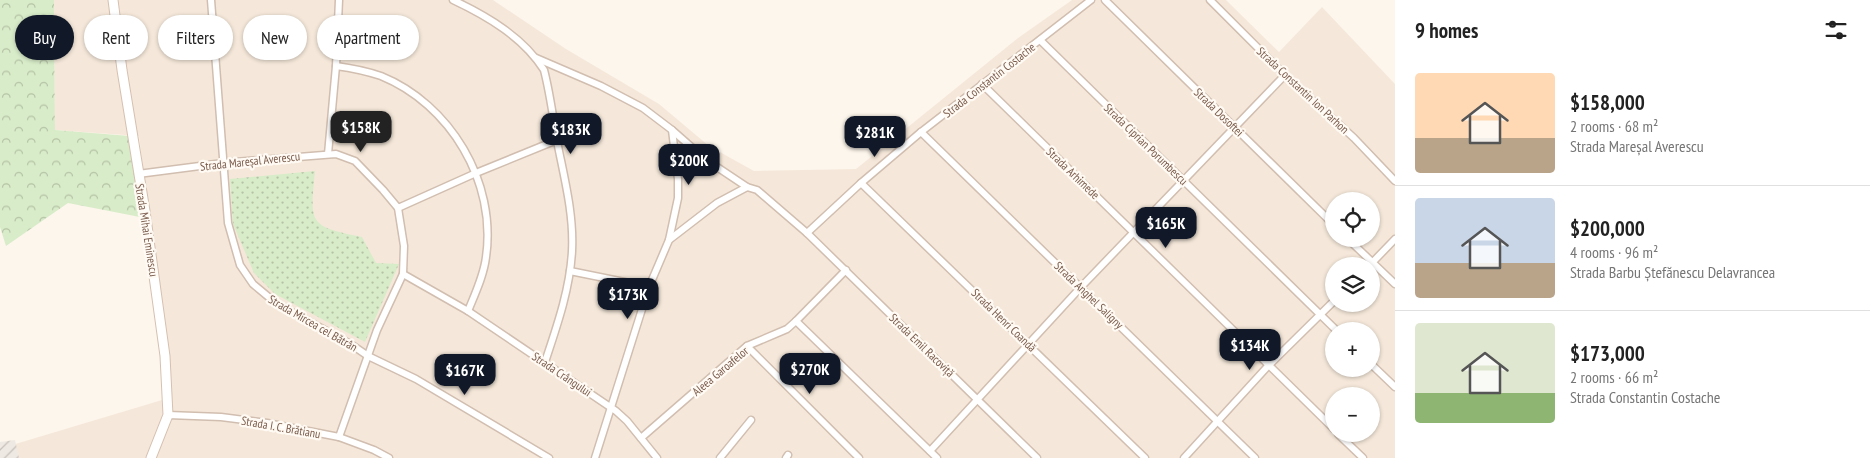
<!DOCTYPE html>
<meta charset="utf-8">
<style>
:root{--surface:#fff;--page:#f6f6f6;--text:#222;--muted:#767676;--line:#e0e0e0;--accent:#111827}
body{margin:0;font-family:"PT Sans Narrow",sans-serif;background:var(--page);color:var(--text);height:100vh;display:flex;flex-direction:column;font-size:19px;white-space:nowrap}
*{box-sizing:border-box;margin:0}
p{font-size:16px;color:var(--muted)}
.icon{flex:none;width:28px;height:28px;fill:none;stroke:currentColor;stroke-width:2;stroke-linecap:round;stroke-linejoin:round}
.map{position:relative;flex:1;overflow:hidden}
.sheet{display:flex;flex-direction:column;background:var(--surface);width:475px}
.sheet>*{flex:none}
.hud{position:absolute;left:15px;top:15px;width:475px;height:45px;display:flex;gap:10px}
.controls{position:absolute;left:1325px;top:192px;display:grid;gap:10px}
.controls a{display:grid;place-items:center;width:55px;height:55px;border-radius:50%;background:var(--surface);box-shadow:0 1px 4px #0004;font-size:25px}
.price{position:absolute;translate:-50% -42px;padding:0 11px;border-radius:10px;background:var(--accent);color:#fff;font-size:16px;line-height:32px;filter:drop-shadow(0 1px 2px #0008)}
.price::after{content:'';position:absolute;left:50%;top:30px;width:15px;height:11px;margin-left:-8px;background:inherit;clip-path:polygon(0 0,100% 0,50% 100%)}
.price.selected{background:#222;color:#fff}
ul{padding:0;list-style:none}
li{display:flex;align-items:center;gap:15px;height:125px;padding:0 20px}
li+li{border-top:1px solid var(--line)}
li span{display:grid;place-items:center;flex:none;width:140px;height:100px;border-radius:5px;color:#555}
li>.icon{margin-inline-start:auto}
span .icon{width:60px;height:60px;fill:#fffc;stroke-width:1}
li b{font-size:21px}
h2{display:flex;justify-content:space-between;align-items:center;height:60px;padding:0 20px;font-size:21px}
.chip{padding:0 18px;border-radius:22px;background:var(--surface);box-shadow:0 1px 4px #0004;font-size:18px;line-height:45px}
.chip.selected{background:var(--accent);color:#fff}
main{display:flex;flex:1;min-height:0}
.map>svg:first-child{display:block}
.residential{fill:#f5e8da;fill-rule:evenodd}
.industrial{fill:url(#industrial-furrows)}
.green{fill:url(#green-dots)}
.forest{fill:url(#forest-crowns)}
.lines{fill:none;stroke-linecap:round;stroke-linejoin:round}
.minor-casing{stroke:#d1beb0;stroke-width:9}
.secondary-casing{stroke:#d6c0b0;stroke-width:11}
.minor{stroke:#fff;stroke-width:6}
.secondary{stroke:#fff;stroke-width:9}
.labels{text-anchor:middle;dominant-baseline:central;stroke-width:4.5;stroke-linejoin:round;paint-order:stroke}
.street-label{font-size:12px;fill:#7a5c4d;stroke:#fffaf3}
</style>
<main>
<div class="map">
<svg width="1395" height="458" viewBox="0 0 1395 458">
<defs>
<pattern id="industrial-furrows" width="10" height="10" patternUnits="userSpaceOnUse" patternTransform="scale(1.25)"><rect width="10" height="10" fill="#efe9e4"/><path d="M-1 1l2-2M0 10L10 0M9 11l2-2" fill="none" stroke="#c7c0bb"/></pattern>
<pattern id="green-dots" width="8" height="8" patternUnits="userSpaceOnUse" patternTransform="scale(1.25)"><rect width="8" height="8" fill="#d8ecc9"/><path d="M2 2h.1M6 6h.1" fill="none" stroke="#b4c2a5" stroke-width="1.8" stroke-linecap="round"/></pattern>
<pattern id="forest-crowns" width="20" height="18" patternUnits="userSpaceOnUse" patternTransform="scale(1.25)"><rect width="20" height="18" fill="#d8ecc9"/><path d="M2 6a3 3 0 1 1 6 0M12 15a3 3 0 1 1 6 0" fill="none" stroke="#b4c2a5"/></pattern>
</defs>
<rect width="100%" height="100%" fill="#fdf6ec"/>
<path class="residential" d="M54 0H493L566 49 659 104 709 146 754 171 856 169 1018 38 1072 0H1226L1279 52 1322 7 1395 84V458H19L12 445 172 397 139 136 55 130ZM1334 201H1371V239H1334ZM1334 266H1371V304H1334ZM1334 331H1371V369H1334ZM1334 396H1371V434H1334Z"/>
<polygon class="industrial" points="15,440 19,458 0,458 0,442"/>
<path class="green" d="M315 171C310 224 308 226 362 237L376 263 399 264 365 342 275 294 254 273 233 224 230 179Z"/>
<polygon class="forest" points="0,0 54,0 55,130 130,136 140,217 68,203 6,246 0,227"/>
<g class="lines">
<defs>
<g id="minor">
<polyline points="211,0 228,223 240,265 253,284 277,304 352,345 368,356 416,379 549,458"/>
<path d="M453 0C487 16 523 37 544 70 550 93 553 117 557 141 564 177 574 214 572 251 570 289 557 326 545 362"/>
<polyline points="1105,0 1334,225"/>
<polyline points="1210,0 1285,75 1354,138 1395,181"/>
<polyline points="1040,40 1337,331"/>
<polyline points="536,58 601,86 643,108 672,130 705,159 747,187"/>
<polyline points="336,66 339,0"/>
<polyline points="982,84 1334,429"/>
<polyline points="921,132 1255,458"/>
<path d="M328 154 336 66C351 68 366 71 381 76 450 104 497 182 486 257 484 275 475 294 468 311"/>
<polyline points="138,174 223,163 336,154 355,161 383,190 398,208 404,246 403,274 377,330 339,437"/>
<polyline points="861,183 1145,458"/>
<polyline points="398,208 476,173 557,140"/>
<polyline points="807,233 1037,458"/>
<polyline points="1348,239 1395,284"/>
<polyline points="669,240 678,198 678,179 672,130"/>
<polyline points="1369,266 1395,239"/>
<polyline points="570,271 649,287"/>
<polyline points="403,274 468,311 616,411 627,421 657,458"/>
<polyline points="796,321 937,458"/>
<polyline points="747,346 859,458"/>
<polyline points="1371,364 1395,387"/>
<polyline points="168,415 221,417 267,423 339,437 374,450 389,458"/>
<polyline points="1338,434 1363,458"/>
<polyline points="641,438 747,346 787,329 796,321 846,270"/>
<polyline points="930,451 1081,287 1285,75"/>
<polyline points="595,458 649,287 669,240 717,203 747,187 757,190 807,233 861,183 921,132 1091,0"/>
<polyline points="720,458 751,420"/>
<polyline points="786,458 788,455"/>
<polyline points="1184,458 1268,366 1334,301"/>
</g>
<polyline id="secondary" points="113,0 122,70 145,211 165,356 168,415 151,458"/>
</defs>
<use href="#minor" class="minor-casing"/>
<use href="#secondary" class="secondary-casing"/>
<use href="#minor" class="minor"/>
<use href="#secondary" class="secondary"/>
</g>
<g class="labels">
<g class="street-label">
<text transform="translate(989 80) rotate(-38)">Strada Constantin Costache</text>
<text transform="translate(1303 90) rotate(43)">Strada Constantin Ion Parhon</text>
<text transform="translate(1219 112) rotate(44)">Strada Dosoftei</text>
<text transform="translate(1146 144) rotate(44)">Strada Ciprian Porumbescu</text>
<text transform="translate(250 161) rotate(-6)">Strada Mareșal Averescu</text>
<text transform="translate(1073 173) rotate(44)">Strada Arhimede</text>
<text transform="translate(147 230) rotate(81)">Strada Mihai Eminescu</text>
<text transform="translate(1089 295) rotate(44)">Strada Anghel Saligny</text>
<text transform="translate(1004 320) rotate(44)">Strada Henri Coandă</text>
<text transform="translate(313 323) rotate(30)">Strada Mircea cel Bătrân</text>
<text transform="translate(922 345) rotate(44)">Strada Emil Racoviță</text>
<text transform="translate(720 371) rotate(-40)">Aleea Garoafelor</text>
<text transform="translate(562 374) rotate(34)">Strada Crângului</text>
<text transform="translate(281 427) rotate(10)">Strada I. C. Brătianu</text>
</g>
</g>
</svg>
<div class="controls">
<a><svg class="icon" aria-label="locate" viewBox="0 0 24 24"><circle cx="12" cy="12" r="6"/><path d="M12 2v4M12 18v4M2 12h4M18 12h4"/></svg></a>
<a><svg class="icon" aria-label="layers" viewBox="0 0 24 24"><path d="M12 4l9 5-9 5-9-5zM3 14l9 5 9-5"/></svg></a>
<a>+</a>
<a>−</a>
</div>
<b class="price selected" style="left:361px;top:153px">$158K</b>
<b class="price" style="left:571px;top:155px">$183K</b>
<b class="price" style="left:875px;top:158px">$281K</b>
<b class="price" style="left:689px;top:186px">$200K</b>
<b class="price" style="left:1166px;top:249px">$165K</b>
<b class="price" style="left:628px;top:320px">$173K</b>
<b class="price" style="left:1250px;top:371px">$134K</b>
<b class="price" style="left:810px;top:395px">$270K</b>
<b class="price" style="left:465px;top:396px">$167K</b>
<div class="hud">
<a class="chip selected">Buy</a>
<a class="chip">Rent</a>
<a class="chip">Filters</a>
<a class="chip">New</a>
<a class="chip">Apartment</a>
</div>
</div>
<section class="sheet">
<h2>9 homes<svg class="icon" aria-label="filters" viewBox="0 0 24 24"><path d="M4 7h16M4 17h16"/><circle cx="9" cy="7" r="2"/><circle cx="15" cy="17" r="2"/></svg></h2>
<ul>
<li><span style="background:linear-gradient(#ffd9b3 65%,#b9a48a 0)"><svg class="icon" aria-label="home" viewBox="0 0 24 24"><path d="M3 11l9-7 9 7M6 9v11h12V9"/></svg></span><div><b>$158,000</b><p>2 rooms · 68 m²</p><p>Strada Mareșal Averescu</p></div></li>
<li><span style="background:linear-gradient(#c9d6e8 65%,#b9a48a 0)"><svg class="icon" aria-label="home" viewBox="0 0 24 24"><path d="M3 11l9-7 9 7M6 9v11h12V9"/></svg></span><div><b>$200,000</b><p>4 rooms · 96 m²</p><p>Strada Barbu Ștefănescu Delavrancea</p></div></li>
<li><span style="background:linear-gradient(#dfe7d0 70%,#8fb573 0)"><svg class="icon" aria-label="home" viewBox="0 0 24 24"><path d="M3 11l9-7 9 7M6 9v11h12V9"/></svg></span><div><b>$173,000</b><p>2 rooms · 66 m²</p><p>Strada Constantin Costache</p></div></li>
</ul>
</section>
</main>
